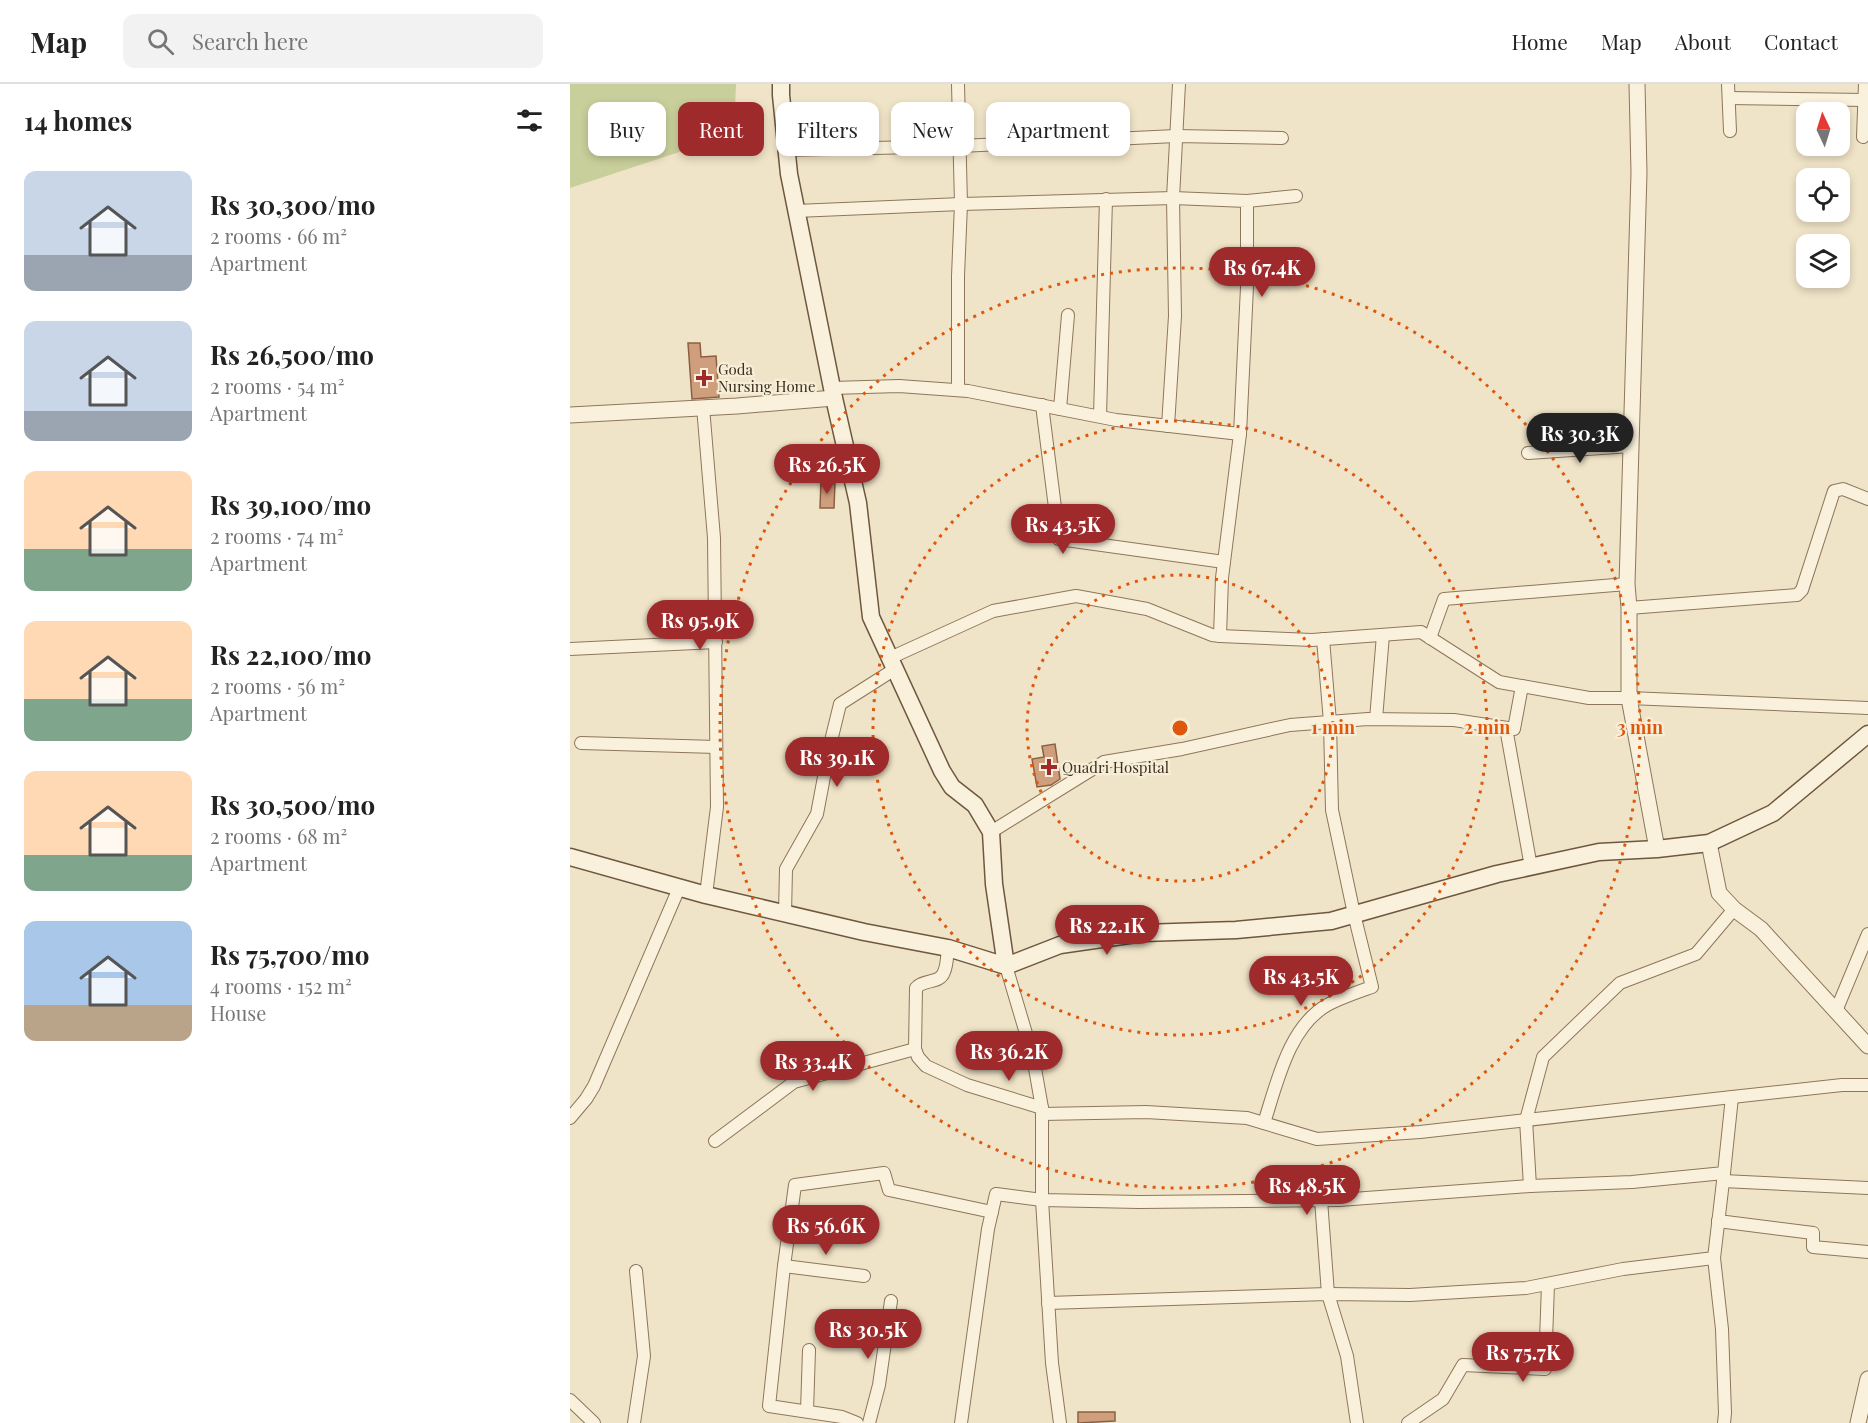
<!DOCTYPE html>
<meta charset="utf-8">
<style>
:root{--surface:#fff;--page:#f2f2f2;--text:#222;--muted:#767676;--line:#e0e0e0;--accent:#9e2a2b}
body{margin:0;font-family:"Playfair Display",serif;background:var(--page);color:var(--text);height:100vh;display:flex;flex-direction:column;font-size:22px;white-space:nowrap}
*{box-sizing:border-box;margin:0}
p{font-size:20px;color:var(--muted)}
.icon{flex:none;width:33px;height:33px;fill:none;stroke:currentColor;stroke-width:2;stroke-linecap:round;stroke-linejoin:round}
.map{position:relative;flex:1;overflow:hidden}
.sheet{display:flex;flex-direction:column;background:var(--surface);width:570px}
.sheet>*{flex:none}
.banner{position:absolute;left:18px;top:18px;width:570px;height:54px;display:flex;gap:12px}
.needle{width:39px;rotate:356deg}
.tools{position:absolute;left:1226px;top:18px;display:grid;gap:12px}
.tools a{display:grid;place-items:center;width:54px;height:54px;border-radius:12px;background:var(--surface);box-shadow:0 3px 9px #0003;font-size:30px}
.price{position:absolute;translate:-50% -51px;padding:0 14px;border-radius:21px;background:var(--accent);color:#fff;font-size:20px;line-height:39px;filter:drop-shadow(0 2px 3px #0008)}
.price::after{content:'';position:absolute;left:50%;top:36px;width:18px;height:14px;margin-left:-9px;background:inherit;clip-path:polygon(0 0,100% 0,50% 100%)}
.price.current{background:#222;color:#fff}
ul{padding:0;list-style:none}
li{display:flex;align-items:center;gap:18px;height:150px;padding:0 24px}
li span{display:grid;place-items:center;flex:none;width:168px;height:120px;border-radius:12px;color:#555}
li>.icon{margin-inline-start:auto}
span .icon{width:72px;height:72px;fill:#fffc;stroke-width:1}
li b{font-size:26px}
h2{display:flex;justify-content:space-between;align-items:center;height:72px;padding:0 24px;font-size:26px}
.pill{padding:0 21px;border-radius:12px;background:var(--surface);box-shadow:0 3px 9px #0003;font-size:21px;line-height:54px}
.pill.current{background:var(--accent);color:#fff}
header{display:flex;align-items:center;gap:36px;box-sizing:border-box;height:84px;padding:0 30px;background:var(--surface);border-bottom:2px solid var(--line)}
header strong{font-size:28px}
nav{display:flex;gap:33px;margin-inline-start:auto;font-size:21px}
.search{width:420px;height:54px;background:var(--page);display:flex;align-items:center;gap:15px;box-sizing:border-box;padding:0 21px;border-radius:12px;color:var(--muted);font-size:22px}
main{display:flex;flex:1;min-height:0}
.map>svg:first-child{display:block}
.park{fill:#c9cf9b}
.building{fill:#cf9f7d;stroke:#8d5f41;stroke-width:1.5}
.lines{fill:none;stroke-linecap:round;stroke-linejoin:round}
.minor-casing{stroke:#8d765c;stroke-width:14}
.tertiary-casing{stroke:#8d765c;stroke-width:17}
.secondary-casing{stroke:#6f573f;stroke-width:19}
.minor{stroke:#faf1dc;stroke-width:12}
.tertiary{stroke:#faf1dc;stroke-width:15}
.secondary{stroke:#faf1dc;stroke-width:16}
.ring{fill:none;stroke:#df570d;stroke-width:3;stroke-dasharray:3 6}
.poi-dot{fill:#9e2a2b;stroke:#f7eed8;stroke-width:2}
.labels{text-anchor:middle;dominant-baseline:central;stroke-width:4.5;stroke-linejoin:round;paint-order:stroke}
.poi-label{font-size:15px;fill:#3d2e20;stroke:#f7eed8;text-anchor:start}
.centre{fill:#df570d;stroke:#f7eed8;stroke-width:3}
.ring-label{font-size:18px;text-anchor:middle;font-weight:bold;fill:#df570d;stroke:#f7eed8;stroke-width:4.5;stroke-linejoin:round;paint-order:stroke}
</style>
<header>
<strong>Map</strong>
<div class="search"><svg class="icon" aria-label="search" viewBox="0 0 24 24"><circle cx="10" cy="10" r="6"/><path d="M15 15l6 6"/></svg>Search here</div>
<nav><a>Home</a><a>Map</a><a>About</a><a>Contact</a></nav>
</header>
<main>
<section class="sheet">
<h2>14 homes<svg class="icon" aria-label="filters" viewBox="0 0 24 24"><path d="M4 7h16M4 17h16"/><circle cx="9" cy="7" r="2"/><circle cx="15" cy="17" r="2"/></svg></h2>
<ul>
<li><span style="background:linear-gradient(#c9d6e8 70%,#9aa5b1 0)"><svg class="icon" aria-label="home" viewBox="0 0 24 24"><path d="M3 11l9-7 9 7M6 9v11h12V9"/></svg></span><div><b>Rs 30,300/mo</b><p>2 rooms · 66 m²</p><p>Apartment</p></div></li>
<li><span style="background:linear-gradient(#c9d6e8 75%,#9aa5b1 0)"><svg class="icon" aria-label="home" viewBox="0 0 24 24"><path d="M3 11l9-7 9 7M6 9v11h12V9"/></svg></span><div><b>Rs 26,500/mo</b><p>2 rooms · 54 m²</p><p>Apartment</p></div></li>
<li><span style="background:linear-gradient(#ffd9b3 65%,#7fa58c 0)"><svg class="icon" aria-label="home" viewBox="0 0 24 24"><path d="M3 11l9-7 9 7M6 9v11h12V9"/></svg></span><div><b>Rs 39,100/mo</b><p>2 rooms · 74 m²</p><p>Apartment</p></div></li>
<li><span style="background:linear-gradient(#ffd9b3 65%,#7fa58c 0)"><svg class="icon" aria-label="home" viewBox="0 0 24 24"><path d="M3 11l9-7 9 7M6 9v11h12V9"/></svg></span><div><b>Rs 22,100/mo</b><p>2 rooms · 56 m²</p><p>Apartment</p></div></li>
<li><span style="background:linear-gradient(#ffd9b3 70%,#7fa58c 0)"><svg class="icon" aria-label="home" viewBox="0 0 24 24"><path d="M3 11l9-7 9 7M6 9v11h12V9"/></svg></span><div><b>Rs 30,500/mo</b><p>2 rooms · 68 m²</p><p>Apartment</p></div></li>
<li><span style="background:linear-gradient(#a9c7e8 70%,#b9a48a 0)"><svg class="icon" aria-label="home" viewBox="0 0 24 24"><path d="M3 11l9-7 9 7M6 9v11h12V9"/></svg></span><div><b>Rs 75,700/mo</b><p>4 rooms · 152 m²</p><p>House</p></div></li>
</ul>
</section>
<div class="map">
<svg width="1298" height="1339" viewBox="0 0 1298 1339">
<rect width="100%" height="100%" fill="#f0e4c8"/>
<polygon class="park" points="0,0 166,0 164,50 0,104"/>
<g class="building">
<polygon points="118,259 130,259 131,273 146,272 149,313 122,315"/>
<polygon points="251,397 265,398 264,424 250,424"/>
<polygon points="485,660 490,695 481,701 467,703 462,675 474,673 472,662"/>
<polygon points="508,1328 545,1328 545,1337 508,1339"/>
</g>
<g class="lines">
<defs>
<g id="minor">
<polyline points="1158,0 1160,47"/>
<polyline points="1159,14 1295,16"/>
<polyline points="1293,53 1295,0"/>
<polyline points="216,66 390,62 606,52 712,54"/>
<polyline points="677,117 726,112"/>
<polyline points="226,127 391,120 603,114 677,117 677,203 670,350 546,336 398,307 329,302 262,304"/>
<polyline points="388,306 388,192 391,120 388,0"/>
<polyline points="472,321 489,455 654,478"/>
<polyline points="133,323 144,454 147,723 136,811"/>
<polyline points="490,325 498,231"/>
<polyline points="530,332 536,115"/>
<polyline points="598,342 605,232 603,114 609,0"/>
<polyline points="958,369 1061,362"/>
<polyline points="1059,524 1227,511 1232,506 1264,407 1273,405 1298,415"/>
<polyline points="650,552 652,494 670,350"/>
<polyline points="860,554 874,515 1057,500"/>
<polyline points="0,565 146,558"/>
<polyline points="320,574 423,527 506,512 577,525 642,551 650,552 742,556 851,548 929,598 1019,614 1059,614 1298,624"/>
<polyline points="806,635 813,551"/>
<polyline points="936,644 961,783"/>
<polyline points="11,659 146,663"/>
<polyline points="421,748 534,678 612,665 720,641 798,635 884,636 944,645 952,602"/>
<polyline points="215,830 216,785 247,730 260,661 270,620 325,585"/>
<path d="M378 864C377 872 377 882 374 888 370 900 353 895 346 904L345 965 348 973 356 982 397 1001 472 1024"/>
<polyline points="436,882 463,973 472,1024 472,1116 482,1279 490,1339"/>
<polyline points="1266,927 1298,850"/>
<polyline points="472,1030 576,1028 677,1034 747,1055 850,1048 1162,1013 1272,1001 1298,1001"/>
<polyline points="0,1034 16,1015 24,1002 109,804"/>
<path d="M694 1039C707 999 719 941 759 920 773 913 788 908 802 903L784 830 762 726 760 638 753 555"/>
<polyline points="145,1057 224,998 345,965"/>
<polyline points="1153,1097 1298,1104"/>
<polyline points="960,1102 956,1036 973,973 1050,899 1126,870 1164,825"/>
<polyline points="751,1116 758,1210 777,1272 787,1339"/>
<polyline points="1148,1137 1243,1149 1243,1163 1298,1168"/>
<polyline points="1144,1174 1152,1245 1155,1329 1154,1339"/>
<polyline points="214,1182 294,1192"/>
<polyline points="478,1219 758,1210 840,1211 956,1204 1053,1185 1144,1174 1154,1089"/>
<polyline points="0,1316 24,1339"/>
<polyline points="237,1327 239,1266"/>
<polyline points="64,1339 74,1272 66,1187"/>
<polyline points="287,1339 272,1333 199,1322 214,1182 225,1101 314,1089 319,1106 422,1128"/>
<polyline points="299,1339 309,1301 321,1217"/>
<polyline points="391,1339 418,1145 426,1110 472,1116 569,1118 769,1116 960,1102 1062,1098 1154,1089 1162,1013"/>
<polyline points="838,1339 873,1315 893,1281 975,1285 978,1200"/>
</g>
<g id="tertiary">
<polyline points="1067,0 1069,89 1057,500 1059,524 1059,614 1087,765"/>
<polyline points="0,331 167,322 264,314"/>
<polyline points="1139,759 1149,809 1164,825 1191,845 1298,962"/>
<polyline points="1288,1339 1298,1295"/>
</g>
<g id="secondary">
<polyline points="211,0 211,11 219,90 264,314 288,419 301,533 372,687 382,703 405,721 421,748 424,800 436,882"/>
<polyline points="0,773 136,811 294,848 378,864 436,882 490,861 573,849 666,846 761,837 927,790 1029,768 1087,765 1139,759 1203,729 1298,650"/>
</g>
</defs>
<use href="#minor" class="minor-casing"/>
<use href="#tertiary" class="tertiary-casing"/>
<use href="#secondary" class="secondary-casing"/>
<use href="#minor" class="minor"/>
<use href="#tertiary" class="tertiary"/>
<use href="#secondary" class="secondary"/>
</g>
<g class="ring">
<circle cx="610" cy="644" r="153"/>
<circle cx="610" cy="644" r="307"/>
<circle cx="610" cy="644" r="460"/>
</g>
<g class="poi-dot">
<path d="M131 285h6v6h6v6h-6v6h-6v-6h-6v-6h6z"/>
<path d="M476 674h6v6h6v6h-6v6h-6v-6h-6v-6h6z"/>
</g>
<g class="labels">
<g class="poi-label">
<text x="148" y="285">Goda<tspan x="148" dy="17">Nursing Home</tspan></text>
<text x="492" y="683">Quadri Hospital</text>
</g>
</g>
<circle cx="610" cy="644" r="9" class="centre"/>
<g class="ring-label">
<text x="763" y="650">1 min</text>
<text x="917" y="650">2 min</text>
<text x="1070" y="650">3 min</text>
</g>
</svg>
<div class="tools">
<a><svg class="needle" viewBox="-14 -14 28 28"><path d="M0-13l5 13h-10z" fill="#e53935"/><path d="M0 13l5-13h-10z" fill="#767676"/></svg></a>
<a><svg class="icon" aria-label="locate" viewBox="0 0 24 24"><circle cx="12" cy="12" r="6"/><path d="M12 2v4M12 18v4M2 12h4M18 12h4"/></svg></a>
<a><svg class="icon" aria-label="layers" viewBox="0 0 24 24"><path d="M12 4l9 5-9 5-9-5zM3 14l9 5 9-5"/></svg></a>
</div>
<b class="price" style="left:692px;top:214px">Rs 67.4K</b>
<b class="price current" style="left:1010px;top:380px">Rs 30.3K</b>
<b class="price" style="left:257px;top:411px">Rs 26.5K</b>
<b class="price" style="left:493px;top:471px">Rs 43.5K</b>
<b class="price" style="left:130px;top:567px">Rs 95.9K</b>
<b class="price" style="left:267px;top:704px">Rs 39.1K</b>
<b class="price" style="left:537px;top:872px">Rs 22.1K</b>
<b class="price" style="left:731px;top:923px">Rs 43.5K</b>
<b class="price" style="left:439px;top:998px">Rs 36.2K</b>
<b class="price" style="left:243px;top:1008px">Rs 33.4K</b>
<b class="price" style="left:737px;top:1132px">Rs 48.5K</b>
<b class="price" style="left:256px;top:1172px">Rs 56.6K</b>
<b class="price" style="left:298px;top:1276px">Rs 30.5K</b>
<b class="price" style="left:953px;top:1299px">Rs 75.7K</b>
<div class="banner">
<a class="pill">Buy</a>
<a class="pill current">Rent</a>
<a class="pill">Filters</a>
<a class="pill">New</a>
<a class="pill">Apartment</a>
</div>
</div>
</main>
